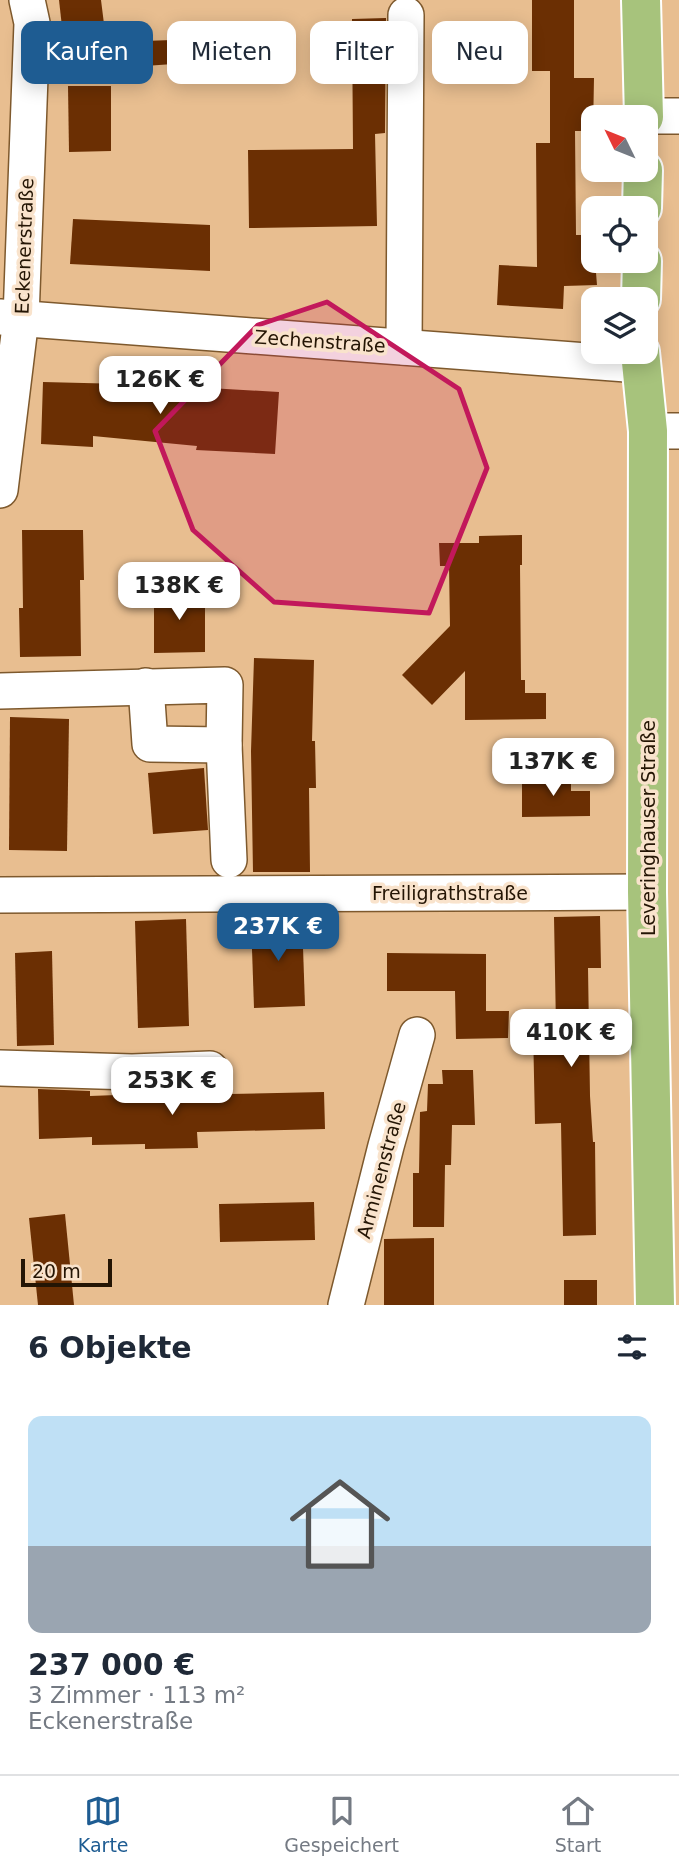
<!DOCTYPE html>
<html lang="de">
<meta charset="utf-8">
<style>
:root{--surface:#fff;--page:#f6f6f7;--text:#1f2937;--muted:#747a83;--line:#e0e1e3;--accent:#1e5c92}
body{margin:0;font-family:"DejaVu Sans",sans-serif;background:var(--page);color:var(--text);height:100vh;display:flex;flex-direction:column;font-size:26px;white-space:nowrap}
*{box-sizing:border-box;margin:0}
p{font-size:23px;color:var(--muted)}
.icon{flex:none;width:38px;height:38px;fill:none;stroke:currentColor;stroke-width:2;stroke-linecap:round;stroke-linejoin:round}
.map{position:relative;height:1305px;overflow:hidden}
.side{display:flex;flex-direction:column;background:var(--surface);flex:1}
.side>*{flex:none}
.top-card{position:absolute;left:21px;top:21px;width:637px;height:63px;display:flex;gap:14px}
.needle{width:46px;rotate:313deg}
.tools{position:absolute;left:581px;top:105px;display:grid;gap:14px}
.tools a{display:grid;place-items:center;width:77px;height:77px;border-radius:14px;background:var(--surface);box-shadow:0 4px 18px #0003;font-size:35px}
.scale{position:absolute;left:21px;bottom:18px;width:91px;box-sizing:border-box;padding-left:7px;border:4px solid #241504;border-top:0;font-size:19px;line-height:24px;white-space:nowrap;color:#241504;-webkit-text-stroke:5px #f9e3cc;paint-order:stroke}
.price{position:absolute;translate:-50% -60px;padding:0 16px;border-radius:14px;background:#fff;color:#222;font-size:23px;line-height:46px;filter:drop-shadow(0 2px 4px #0008)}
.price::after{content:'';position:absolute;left:50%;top:42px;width:21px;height:16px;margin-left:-10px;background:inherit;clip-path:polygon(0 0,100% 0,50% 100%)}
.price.active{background:var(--accent);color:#fff}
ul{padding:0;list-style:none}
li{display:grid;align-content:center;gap:14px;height:371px;padding:0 28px}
li span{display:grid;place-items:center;height:217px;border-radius:14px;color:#555}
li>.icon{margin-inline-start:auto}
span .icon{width:126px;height:126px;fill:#fffc;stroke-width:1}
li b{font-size:30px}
h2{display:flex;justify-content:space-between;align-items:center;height:84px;padding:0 28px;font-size:30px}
.tag{padding:0 24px;border-radius:14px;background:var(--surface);box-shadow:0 4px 18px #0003;font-size:24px;line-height:63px}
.tag.active{background:var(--accent);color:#fff}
.menu{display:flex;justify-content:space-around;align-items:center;height:98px;border-top:2px solid var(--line);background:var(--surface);font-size:19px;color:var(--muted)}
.menu a{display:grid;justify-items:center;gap:4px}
.menu .active{color:var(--accent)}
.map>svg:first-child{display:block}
.building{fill:#6b2f03}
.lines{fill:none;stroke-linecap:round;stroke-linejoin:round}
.minor-casing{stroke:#7e592d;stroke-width:38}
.major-casing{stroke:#fff;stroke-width:42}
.minor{stroke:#fff;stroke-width:35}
.major{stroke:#a7c37c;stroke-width:38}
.marked{fill:#c2185b;fill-opacity:0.2;stroke:#c2185b;stroke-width:5;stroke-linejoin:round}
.labels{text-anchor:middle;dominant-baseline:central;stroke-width:7;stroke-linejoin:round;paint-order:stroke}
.street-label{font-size:19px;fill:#241504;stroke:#f9e3cc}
</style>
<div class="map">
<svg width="679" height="1305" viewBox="0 0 679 1305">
<rect width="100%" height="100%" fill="#e8be90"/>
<g class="building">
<polygon points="59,0 101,0 106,40 64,45"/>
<polygon points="532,0 574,0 574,78 594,78 593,131 575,131 576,235 593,235 597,285 564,286 563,309 497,305 499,265 537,267 536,143 550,143 550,71 532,71"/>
<polygon points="386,18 385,133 375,134 377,226 249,228 248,150 353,149 352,19"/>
<polygon points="172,40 173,64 145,66 144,41"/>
<polygon points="68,86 111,86 111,151 69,152"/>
<polygon points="73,219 210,225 210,271 70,264"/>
<polygon points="124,379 175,383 175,386 279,392 275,454 196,450 197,446 93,436 93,447 41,444 43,382 124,384"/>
<polygon points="22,530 83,530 84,580 80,580 81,656 20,657 19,608 23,608"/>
<polygon points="522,535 522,565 520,565 521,680 525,680 525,693 546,693 546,719 465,720 465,671 432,705 402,675 450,626 449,566 440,566 439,543 479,543 479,536"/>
<polygon points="154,592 205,592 205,652 154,653"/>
<polygon points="254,658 314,660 312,741 315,741 316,788 309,788 310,872 253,872 251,751"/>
<polygon points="10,717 69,719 67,851 9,850"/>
<polygon points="204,768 208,830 153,834 148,773"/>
<polygon points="571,777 571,791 590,791 590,816 522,817 522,778"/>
<polygon points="600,916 601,968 588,968 590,1096 593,1142 595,1142 596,1235 563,1236 561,1123 535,1124 533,1028 556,1027 554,917"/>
<polygon points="302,918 305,1006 254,1008 251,920"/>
<polygon points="186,919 189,1026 138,1028 135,921"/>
<polygon points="52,951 54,1045 17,1046 15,953"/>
<polygon points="387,953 486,954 486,1011 509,1011 508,1038 456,1039 455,991 387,991"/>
<polygon points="442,1070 473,1070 475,1125 452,1125 451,1165 445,1165 444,1227 413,1227 413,1173 419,1173 420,1112 427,1111 428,1084 443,1084"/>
<polygon points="38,1089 90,1091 90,1096 144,1094 144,1099 230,1097 230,1094 324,1092 325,1129 197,1132 198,1148 145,1149 145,1144 92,1145 92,1137 39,1139"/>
<polygon points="314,1202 315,1240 220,1242 219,1204"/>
<polygon points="65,1214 74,1305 38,1305 29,1218"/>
<polygon points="434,1238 434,1305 384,1305 384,1239"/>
<rect x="564" y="1280" width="33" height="25"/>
</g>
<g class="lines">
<defs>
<g id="minor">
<polyline points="644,116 679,116"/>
<polyline points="0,317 640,365"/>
<polyline points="404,347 406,15"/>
<polyline points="648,431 679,431"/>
<polyline points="0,490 21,318 32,23 27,0"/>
<polyline points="146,686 150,744 224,745"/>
<polyline points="0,691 225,685 224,745 229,860"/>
<polyline points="0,895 647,892"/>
<polyline points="0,1068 132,1072 210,1069"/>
<polyline points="346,1305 386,1146 417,1035"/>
</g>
<g id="major">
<polyline points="641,0 644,117"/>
<polyline points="642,208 643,170"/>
<polyline points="641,299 642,261"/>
<polyline points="640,352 648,431 647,892 655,1305"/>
</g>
</defs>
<use href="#minor" class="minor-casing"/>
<use href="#major" class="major-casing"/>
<use href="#minor" class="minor"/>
<use href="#major" class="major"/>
</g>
<path class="marked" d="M327 302 459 389 487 468 429 613 274 602 193 530 155 431 258 325Z"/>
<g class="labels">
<g class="street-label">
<text transform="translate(24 246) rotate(-88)">Eckenerstraße</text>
<text transform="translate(320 341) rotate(4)">Zechenstraße</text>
<text transform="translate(648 828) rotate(-90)">Leveringhauser Straße</text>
<text x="450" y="893">Freiligrathstraße</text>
<text transform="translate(381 1170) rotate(-75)">Arminenstraße</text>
</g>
</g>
</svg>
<div class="tools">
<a><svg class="needle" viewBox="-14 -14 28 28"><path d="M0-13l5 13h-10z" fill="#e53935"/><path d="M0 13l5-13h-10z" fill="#747a83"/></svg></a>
<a><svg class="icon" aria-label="locate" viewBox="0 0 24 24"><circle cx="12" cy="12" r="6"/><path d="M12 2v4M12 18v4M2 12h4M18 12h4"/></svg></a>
<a><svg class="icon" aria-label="layers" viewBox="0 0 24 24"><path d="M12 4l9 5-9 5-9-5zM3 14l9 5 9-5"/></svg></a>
</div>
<div class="scale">20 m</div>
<b class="price" style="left:160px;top:416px">126K €</b>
<b class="price" style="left:179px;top:622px">138K €</b>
<b class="price" style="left:553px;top:798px">137K €</b>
<b class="price active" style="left:278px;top:963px">237K €</b>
<b class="price" style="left:571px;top:1069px">410K €</b>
<b class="price" style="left:172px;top:1117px">253K €</b>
<div class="top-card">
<a class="tag active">Kaufen</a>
<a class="tag">Mieten</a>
<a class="tag">Filter</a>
<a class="tag">Neu</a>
</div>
</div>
<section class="side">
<h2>6 Objekte<svg class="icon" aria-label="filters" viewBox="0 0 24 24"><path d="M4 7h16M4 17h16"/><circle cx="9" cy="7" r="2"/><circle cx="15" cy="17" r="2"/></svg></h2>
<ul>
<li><span style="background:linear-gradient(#bfe0f5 60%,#9aa5b1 0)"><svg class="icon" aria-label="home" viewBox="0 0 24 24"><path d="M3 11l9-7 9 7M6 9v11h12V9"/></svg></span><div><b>237 000 €</b><p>3 Zimmer · 113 m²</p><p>Eckenerstraße</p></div></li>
</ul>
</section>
<nav class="menu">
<a class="active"><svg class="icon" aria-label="map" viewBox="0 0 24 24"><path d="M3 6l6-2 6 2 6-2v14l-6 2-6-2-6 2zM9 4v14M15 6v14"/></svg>Karte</a>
<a><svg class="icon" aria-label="saved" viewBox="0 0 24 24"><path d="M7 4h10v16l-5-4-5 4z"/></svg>Gespeichert</a>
<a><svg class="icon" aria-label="home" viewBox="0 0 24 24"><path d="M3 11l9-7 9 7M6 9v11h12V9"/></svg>Start</a>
</nav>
